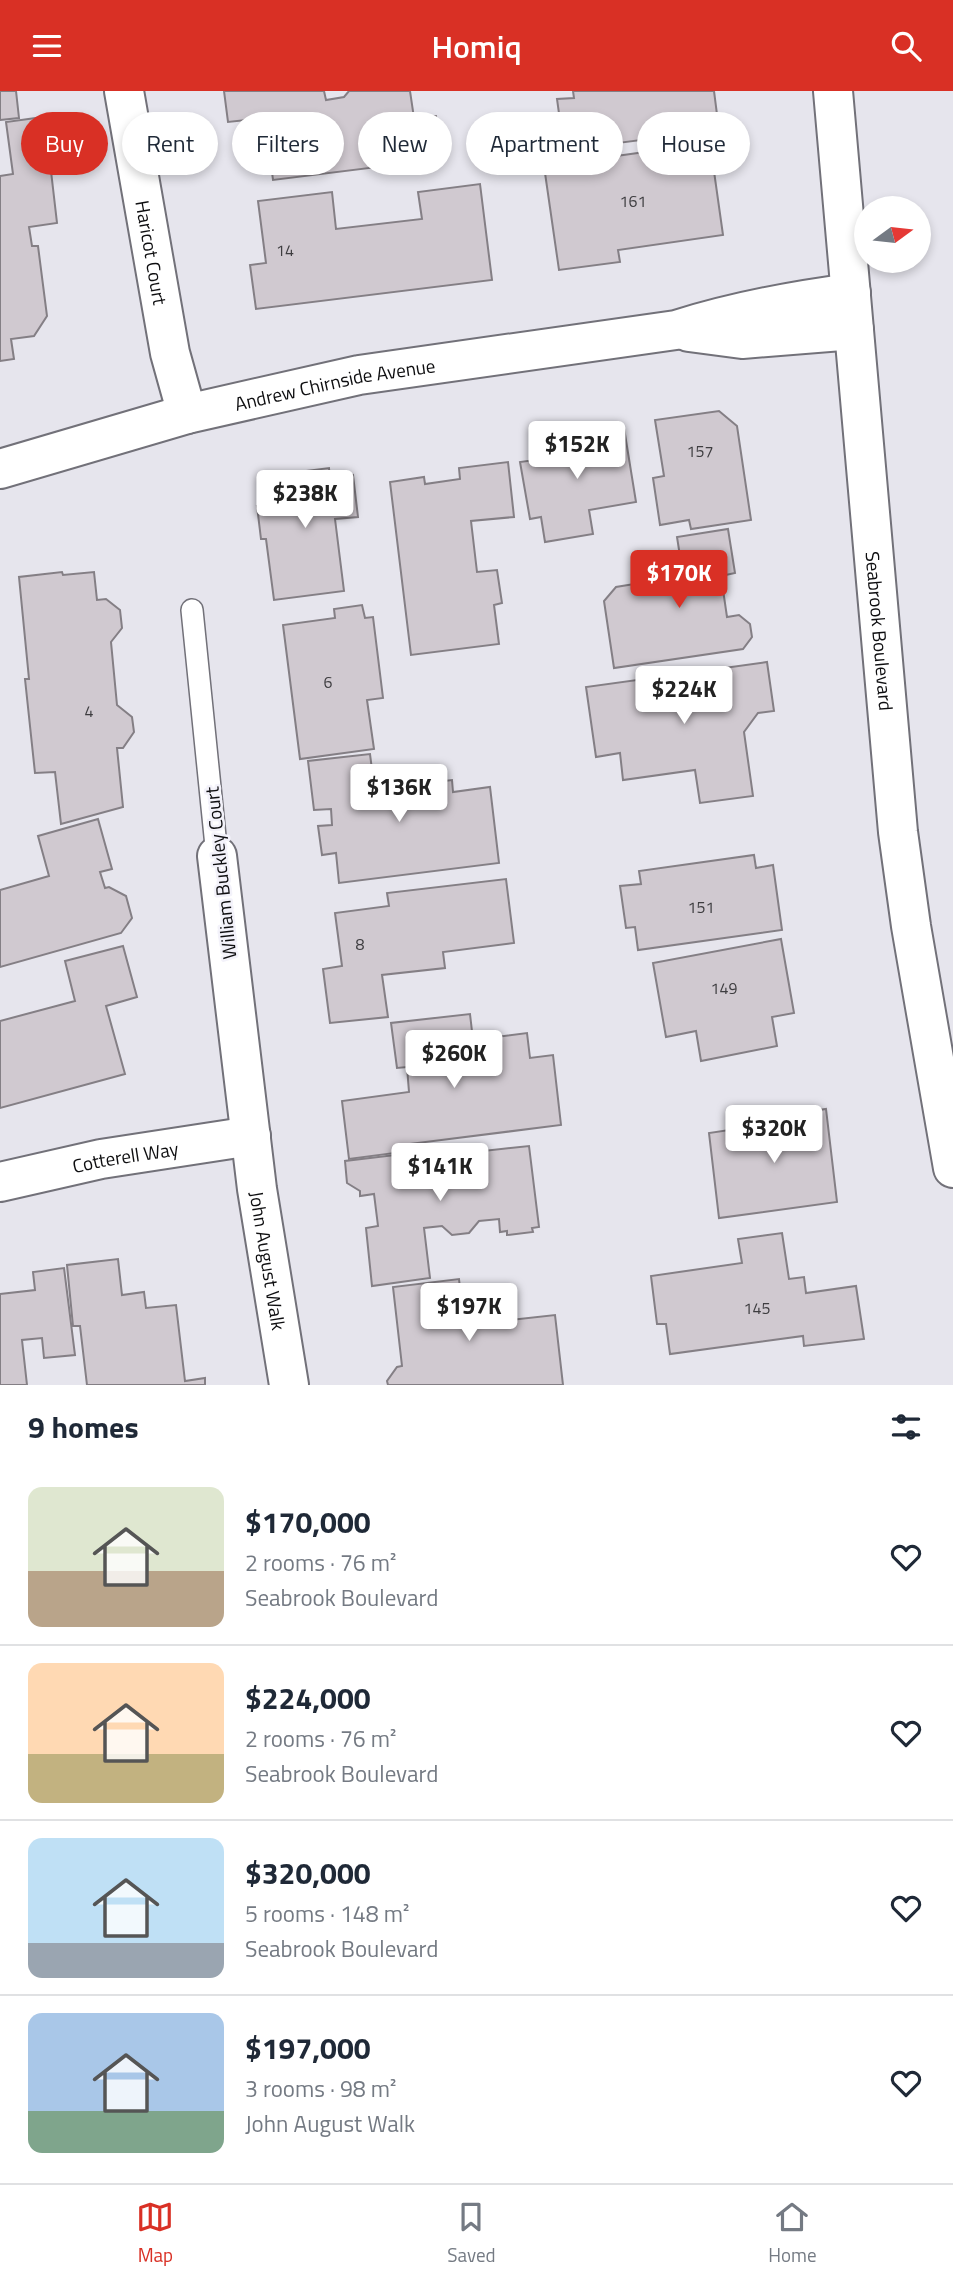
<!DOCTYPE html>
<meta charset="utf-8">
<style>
:root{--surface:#fff;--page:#f6f6f7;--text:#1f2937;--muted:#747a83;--line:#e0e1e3;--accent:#d93025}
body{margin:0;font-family:"Titillium Web",sans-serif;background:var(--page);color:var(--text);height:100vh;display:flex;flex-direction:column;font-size:26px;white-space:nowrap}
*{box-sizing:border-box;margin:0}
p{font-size:23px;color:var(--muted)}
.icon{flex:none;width:38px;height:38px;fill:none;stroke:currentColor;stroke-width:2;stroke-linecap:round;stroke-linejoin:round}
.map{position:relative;height:1294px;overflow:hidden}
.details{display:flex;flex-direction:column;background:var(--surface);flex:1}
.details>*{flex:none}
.banner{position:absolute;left:21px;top:21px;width:912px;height:63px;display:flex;gap:14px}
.needle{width:46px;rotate:75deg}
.buttons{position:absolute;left:854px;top:105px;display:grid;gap:14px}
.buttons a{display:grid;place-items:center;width:77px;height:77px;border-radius:50%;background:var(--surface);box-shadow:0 4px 10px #0003;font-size:35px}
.price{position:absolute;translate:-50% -60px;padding:0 16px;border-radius:7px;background:#fff;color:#222;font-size:23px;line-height:46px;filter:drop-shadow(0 2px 4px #0008)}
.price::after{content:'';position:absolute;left:50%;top:42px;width:21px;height:16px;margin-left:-10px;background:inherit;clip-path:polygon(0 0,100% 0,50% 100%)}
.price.on{background:var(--accent);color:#fff}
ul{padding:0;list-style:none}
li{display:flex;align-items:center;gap:21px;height:175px;padding:0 28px}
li+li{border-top:2px solid var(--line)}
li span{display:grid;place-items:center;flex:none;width:196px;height:140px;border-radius:14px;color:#555}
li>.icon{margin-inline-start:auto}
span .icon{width:84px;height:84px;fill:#fffc;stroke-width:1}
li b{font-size:30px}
h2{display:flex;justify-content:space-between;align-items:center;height:84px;padding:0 28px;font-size:30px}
.tag{padding:0 24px;border-radius:32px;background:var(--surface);box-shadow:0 4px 10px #0003;font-size:24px;line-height:63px}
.tag.on{background:var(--accent);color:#fff}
header{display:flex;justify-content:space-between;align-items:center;height:91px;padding:0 28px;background:var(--accent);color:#fff;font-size:32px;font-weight:600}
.tabs{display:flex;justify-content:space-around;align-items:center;height:98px;border-top:2px solid var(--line);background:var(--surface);font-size:19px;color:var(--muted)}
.tabs a{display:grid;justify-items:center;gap:4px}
.tabs .on{color:var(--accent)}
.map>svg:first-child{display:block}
.building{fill:#d0c9d0;stroke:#847f85;stroke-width:2}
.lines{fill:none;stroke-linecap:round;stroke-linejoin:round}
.lane-casing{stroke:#727179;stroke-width:24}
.street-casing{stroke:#727179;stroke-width:42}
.secondary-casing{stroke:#727179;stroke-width:42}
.lane{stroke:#fff;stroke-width:21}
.street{stroke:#fff;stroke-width:38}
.secondary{stroke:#fff;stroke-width:38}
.labels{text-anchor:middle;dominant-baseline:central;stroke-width:5;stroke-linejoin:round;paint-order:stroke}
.number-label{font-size:16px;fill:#3e3d40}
.street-label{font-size:19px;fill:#0e0e10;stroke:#f3f2fa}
</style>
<header><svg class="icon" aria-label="menu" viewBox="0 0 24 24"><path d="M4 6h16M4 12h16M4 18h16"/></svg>Homiq<svg class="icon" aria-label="search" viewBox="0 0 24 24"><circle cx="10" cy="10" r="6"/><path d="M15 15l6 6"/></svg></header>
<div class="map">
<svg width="953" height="1294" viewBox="0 0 953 1294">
<rect width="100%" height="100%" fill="#e6e5ed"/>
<g class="building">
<polygon points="0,0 16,0 19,27 0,29"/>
<polygon points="224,0 324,0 326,9 344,6 349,0 410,0 414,27 436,25 442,68 273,89 265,27 228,31"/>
<polygon points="573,0 714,0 719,39 564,59 557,8 574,7"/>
<polygon points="58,24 64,78 51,80 57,132 29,136 32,155 38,155 47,225 34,245 11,248 14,268 0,270 0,85 13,83 6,31"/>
<polygon points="710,52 723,144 618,159 620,171 559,179 544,75"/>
<polygon points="480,93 492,189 256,218 250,174 266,172 258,110 332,101 336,138 422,128 418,101"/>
<polygon points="719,320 737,335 751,429 691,438 689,429 660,434 653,387 664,385 655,329"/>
<polygon points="624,337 636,411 589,419 593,443 545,451 541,426 530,428 520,371 542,368 539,350"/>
<polygon points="508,371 514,426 471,430 477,481 497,479 502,512 494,514 499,553 411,564 390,391 424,386 425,393 460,388 459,377"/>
<polygon points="329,377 330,388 353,384 358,426 335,428 344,500 274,509 266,448 261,448 257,415 262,415 258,386"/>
<polygon points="728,438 735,482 721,485 727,526 739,524 750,533 752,546 743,558 614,577 604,510 616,496 634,493 647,503 685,497 677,446"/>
<polygon points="62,481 63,484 94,481 97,509 106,508 120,519 122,537 111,551 117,614 132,626 134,641 123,657 117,657 123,716 61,733 55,681 35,682 25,588 29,588 19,486"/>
<polygon points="362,514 365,527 373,526 383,607 367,609 374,658 300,668 283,534 335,527 334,518"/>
<polygon points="767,571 774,620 758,622 744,641 753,705 700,712 695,679 623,689 620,662 596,666 586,596"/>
<polygon points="370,663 376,710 415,705 414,693 444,690 452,689 453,701 490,696 499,772 339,792 336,762 322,764 318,735 332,734 331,718 314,719 308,670"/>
<polygon points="98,728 112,778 100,781 105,797 109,796 126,805 132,827 121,842 0,876 0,799 49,785 38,745"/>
<polygon points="754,764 756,777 773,774 782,839 638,859 635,836 626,837 620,795 641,793 639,780"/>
<polygon points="506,788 514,852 443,861 445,877 382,884 388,926 330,932 323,878 342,875 335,822 389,815 387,802"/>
<polygon points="781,848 794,922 772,926 777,955 701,970 696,940 666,946 653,872"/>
<polygon points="123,855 137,906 106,915 125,983 0,1017 0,930 75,910 65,870"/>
<polygon points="470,923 473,949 527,942 530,967 553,964 561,1034 409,1053 410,1060 349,1068 342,1010 409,1001 407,976 397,977 391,932"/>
<polygon points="826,1018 837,1111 719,1127 709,1042 756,1035 755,1028"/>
<polygon points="529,1055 539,1136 532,1137 533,1141 507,1144 507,1140 500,1141 499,1128 479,1130 469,1142 452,1144 442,1135 424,1137 430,1187 372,1195 366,1137 378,1135 374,1103 360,1105 360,1100 347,1092 345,1070 420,1061 421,1067"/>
<polygon points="782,1142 789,1188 804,1186 806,1202 856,1195 864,1248 804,1255 803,1245 670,1263 666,1233 657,1233 651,1185 742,1172 738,1148"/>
<polygon points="118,1168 122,1204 144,1201 146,1217 176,1214 185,1290 205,1287 205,1294 87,1294 80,1235 73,1235 67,1174"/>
<polygon points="64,1177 75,1264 44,1267 42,1247 22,1249 27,1294 0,1294 0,1203 35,1199 33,1181"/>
<polygon points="459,1188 464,1234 555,1224 563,1294 388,1294 387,1290 397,1276 402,1275 393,1196"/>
</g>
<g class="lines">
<defs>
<polyline id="lane" points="192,519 217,765"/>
<g id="street">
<path id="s1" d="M124 0 170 262 187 323"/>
<polyline points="689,241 742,248 854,239"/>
<path id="s2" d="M0 378 187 323 359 284 676 239C736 220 790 210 851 202"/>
<path id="s3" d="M217 765 257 1098 289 1294"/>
<path id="s4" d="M0 1091 101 1068 251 1045"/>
</g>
<g id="secondary">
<path id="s5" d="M833 0 898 741 911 835 953 1077"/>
</g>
</defs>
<use href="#lane" class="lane-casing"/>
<use href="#street" class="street-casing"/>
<use href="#secondary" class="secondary-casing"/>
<use href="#lane" class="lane"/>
<use href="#street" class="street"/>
<use href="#secondary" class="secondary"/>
</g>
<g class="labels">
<g class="number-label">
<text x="633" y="110">161</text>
<text x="285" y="159">14</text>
<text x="700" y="360">157</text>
<text x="328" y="591">6</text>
<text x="89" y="620">4</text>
<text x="701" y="816">151</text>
<text x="360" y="853">8</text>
<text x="724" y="897">149</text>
<text x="757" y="1217">145</text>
</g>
<g class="street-label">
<text stroke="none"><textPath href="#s1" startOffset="164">Haricot Court</textPath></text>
<text stroke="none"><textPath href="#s2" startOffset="346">Andrew Chirnside Avenue</textPath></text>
<text stroke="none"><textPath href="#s5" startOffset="542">Seabrook Boulevard</textPath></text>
<text transform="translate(220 782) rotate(-96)">William Buckley Court</text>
<text stroke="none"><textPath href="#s4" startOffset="128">Cotterell Way</textPath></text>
<text stroke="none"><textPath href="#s3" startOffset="408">John August Walk</textPath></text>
</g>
</g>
</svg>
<div class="buttons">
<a><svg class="needle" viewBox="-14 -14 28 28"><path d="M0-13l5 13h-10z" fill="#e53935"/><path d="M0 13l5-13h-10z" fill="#747a83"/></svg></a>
</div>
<b class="price" style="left:577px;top:390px">$152K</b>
<b class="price" style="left:305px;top:439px">$238K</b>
<b class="price on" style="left:679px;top:519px">$170K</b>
<b class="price" style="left:684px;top:635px">$224K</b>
<b class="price" style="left:399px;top:733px">$136K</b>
<b class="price" style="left:454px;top:999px">$260K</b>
<b class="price" style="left:774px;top:1074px">$320K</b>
<b class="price" style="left:440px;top:1112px">$141K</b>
<b class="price" style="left:469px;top:1252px">$197K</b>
<div class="banner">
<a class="tag on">Buy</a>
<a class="tag">Rent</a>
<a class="tag">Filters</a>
<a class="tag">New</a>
<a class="tag">Apartment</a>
<a class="tag">House</a>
</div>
</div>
<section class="details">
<h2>9 homes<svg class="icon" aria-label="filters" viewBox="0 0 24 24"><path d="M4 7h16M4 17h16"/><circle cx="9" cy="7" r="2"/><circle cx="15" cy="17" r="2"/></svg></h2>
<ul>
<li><span style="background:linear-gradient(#dfe7d0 60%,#b9a48a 0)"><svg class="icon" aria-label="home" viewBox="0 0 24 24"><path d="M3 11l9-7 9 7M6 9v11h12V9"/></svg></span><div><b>$170,000</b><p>2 rooms · 76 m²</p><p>Seabrook Boulevard</p></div><svg class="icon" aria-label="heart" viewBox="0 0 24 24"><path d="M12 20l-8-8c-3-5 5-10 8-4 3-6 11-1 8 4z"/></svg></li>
<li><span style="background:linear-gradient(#ffd9b3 65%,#c2b280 0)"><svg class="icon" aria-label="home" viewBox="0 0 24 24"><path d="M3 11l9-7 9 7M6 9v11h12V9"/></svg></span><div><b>$224,000</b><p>2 rooms · 76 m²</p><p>Seabrook Boulevard</p></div><svg class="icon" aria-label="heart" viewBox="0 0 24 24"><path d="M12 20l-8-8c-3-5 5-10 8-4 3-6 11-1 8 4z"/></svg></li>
<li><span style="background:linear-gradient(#bfe0f5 75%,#9aa5b1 0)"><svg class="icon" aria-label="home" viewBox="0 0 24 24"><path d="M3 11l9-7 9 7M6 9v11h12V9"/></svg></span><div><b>$320,000</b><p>5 rooms · 148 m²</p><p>Seabrook Boulevard</p></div><svg class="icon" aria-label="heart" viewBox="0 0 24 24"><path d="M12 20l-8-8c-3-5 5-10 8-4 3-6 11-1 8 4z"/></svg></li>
<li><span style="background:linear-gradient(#a9c7e8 70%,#7fa58c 0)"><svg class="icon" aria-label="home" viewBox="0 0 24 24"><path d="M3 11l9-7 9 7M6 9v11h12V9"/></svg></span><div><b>$197,000</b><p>3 rooms · 98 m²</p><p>John August Walk</p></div><svg class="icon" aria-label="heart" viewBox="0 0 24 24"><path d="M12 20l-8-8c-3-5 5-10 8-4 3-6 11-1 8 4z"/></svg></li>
</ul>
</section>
<nav class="tabs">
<a class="on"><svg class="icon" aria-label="map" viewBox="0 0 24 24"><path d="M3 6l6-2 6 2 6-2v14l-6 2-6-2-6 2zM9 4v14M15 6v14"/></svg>Map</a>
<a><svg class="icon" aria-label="saved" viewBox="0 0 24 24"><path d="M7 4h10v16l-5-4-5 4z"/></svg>Saved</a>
<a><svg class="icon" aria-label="home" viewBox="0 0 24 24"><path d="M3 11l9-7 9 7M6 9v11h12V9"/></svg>Home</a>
</nav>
